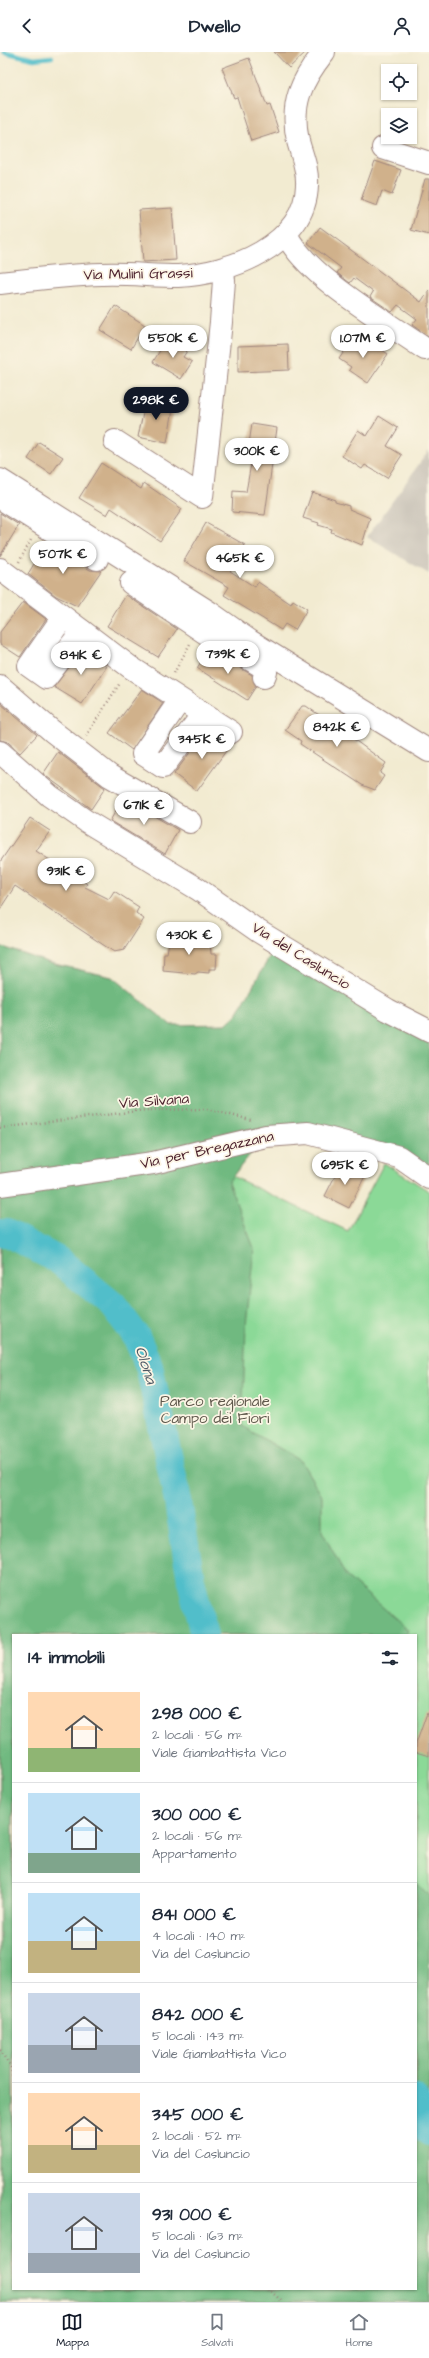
<!DOCTYPE html>
<html lang="it">
<meta charset="utf-8">
<style>
:root{--surface:#fff;--page:#f2f2f3;--text:#1f2937;--muted:#747a83;--line:#e0e1e3;--accent:#111827}
body{margin:0;font-family:"Architects Daughter",sans-serif;background:var(--page);color:var(--text);height:100vh;display:flex;flex-direction:column;font-size:15px;white-space:nowrap}
*{box-sizing:border-box;margin:0}
p{font-size:13px;color:var(--muted)}
.icon{flex:none;width:22px;height:22px;fill:none;stroke:currentColor;stroke-width:2;stroke-linecap:round;stroke-linejoin:round}
.map{position:relative;flex:1;overflow:hidden}
.drawer{position:absolute;left:12px;top:1582px;width:405px;height:656px;display:flex;flex-direction:column;background:var(--surface);border-radius:0px;box-shadow:0 1px 3px #0004}
.drawer>*{flex:none}
.fabs{position:absolute;left:381px;top:12px;display:grid;gap:8px}
.fabs a{display:grid;place-items:center;width:36px;height:36px;border-radius:0px;background:var(--surface);box-shadow:0 1px 3px #0004;font-size:20px}
.price{position:absolute;translate:-50% -34px;padding:0 9px;border-radius:14px;background:#fff;color:#222;font-size:13px;line-height:26px;filter:drop-shadow(0 1px 2px #0008)}
.price::after{content:'';position:absolute;left:50%;top:24px;width:12px;height:9px;margin-left:-6px;background:inherit;clip-path:polygon(0 0,100% 0,50% 100%)}
.price.current{background:var(--accent);color:#fff}
ul{padding:0;list-style:none}
li{display:flex;align-items:center;gap:12px;height:100px;padding:0 16px}
li+li{border-top:1px solid var(--line)}
li span{display:grid;place-items:center;flex:none;width:112px;height:80px;border-radius:0px;color:#555}
li>.icon{margin-inline-start:auto}
span .icon{width:48px;height:48px;fill:#fffc;stroke-width:1}
li b{font-size:17px}
h2{display:flex;justify-content:space-between;align-items:center;height:48px;padding:0 16px;font-size:17px}
header{display:flex;justify-content:space-between;align-items:center;height:52px;padding:0 16px;background:var(--surface);font-size:18px;font-weight:700}
.dock{display:flex;justify-content:space-around;align-items:center;height:56px;border-top:1px solid var(--line);background:var(--surface);font-size:11px;color:var(--muted)}
.dock a{display:grid;justify-items:center;gap:2px}
.dock .current{color:var(--accent)}
.map>svg:first-child{display:block}
.industrial{fill:#c9c3b8}
.green{fill:#8bd997;stroke:#6a7c61;fill-rule:evenodd}
.forest{fill:#70b980;stroke:#5d6c56}
.lines{fill:none;stroke-linecap:round;stroke-linejoin:round}
.stream{stroke:#51beca;stroke-width:4.5}
.river{stroke:#51beca;stroke-width:28}
.building{fill:#d0b18b}
.minor-casing{stroke:#9e857e;stroke-width:24}
.path{stroke:#9e857e;stroke-width:2.5;stroke-dasharray:1 3;stroke-linecap:butt}
.minor{stroke:#fff;stroke-width:22}
.labels{text-anchor:middle;dominant-baseline:central;stroke-width:3.5;stroke-linejoin:round;paint-order:stroke}
.street-label{font-size:15px;fill:#4a1f2b;stroke:#fcf5e5}
.park-label{font-size:15px;fill:#5e574b;stroke:#fcf5e5}
.water-label{font-size:16px;font-style:italic;fill:#4c5763;stroke:#fcf5e5}
</style>
<header><svg class="icon" aria-label="back" viewBox="0 0 24 24"><path d="M15 5l-7 7 7 7"/></svg>Dwello<svg class="icon" aria-label="person" viewBox="0 0 24 24"><circle cx="12" cy="8" r="4"/><path d="M4 21q1-7 8-7t8 7"/></svg></header>
<div class="map">
<svg width="429" height="2250" viewBox="0 0 429 2250">
<rect width="100%" height="100%" fill="#fcf5e5"/>
<filter id="ink" filterUnits="userSpaceOnUse"><feTurbulence type="fractalNoise" baseFrequency=".025" numOctaves="2"/><feDisplacementMap in="SourceGraphic" scale="8" xChannelSelector="R" yChannelSelector="G"/><feConvolveMatrix kernelMatrix="1 2 1 2 8 2 1 2 1" color-interpolation-filters="sRGB"/></filter>
<filter id="wash" filterUnits="userSpaceOnUse"><feTurbulence type="fractalNoise" baseFrequency=".012" numOctaves="4" result="noise"/><feDisplacementMap in="SourceGraphic" scale="16" xChannelSelector="R" yChannelSelector="G"/><feGaussianBlur stdDeviation="0.9" result="paint"/><feColorMatrix in="noise" values="0 0 0 0 0 0 0 0 0 0 0 0 0 0 0 0 0 1.4 0 .05"/><feComposite in="paint" operator="in"/></filter>
<g filter="url(#wash)">
<rect width="100%" height="100%" fill="#f2ebd1"/>
<polygon class="industrial" points="429,398 429,522 367,485"/>
<path class="green" d="M202 1110 348 1179 384 1111 429 1139V2250H0V1143ZM13 1583H416V2237H13Z"/>
<polygon class="forest" points="0,894 50,911 112,925 171,973 226,972 237,962 274,897 429,991 429,1116 325,1090 257,1094 228,1130 254,1196 246,1274 242,1374 301,1409 322,1444 322,1479 346,1524 408,1578 406,1583 13,1583 13,2237 416,2237 416,1831 429,1843 429,2250 0,2250"/>
<g class="lines">
<polyline class="stream" points="4,0 34,7 52,5"/>
<g class="river">
<polyline points="0,1181 7,1181 58,1208 113,1253 136,1284 149,1314 177,1444 191,1528 204,1583"/>
<polyline points="416,2048 429,2080"/>
</g>
</g>
<g id="blocks">
<g class="building">
<polygon points="274,0 306,0 289,16"/>
<polygon points="249,6 267,54 270,53 279,80 251,89 237,45 234,46 222,16"/>
<polygon points="375,109 401,118 392,143 382,139 377,154 361,148"/>
<polygon points="425,127 429,127 429,183 411,178"/>
<polygon points="172,156 176,208 143,210 139,158"/>
<polygon points="320,175 421,250 429,238 429,285 412,273 417,267 398,253 392,260 370,245 373,240 354,226 350,231 337,221 341,216 308,191"/>
<polygon points="115,254 145,273 131,297 100,278"/>
<polygon points="354,285 365,292 367,288 388,302 368,331 349,318 351,315 339,307"/>
<polygon points="167,287 187,299 183,305 192,310 181,327 153,310"/>
<polygon points="288,292 289,318 238,320 238,294"/>
<polygon points="146,347 174,352 167,391 138,385"/>
<polygon points="379,364 398,376 387,394 402,403 387,426 365,413 362,417 342,404 358,378 367,384"/>
<polygon points="252,372 277,376 265,463 232,460 233,439 246,440 252,406 247,405"/>
<polygon points="39,390 63,405 51,422 28,407"/>
<polygon points="101,411 141,437 144,431 182,457 160,489 111,456 107,463 79,446"/>
<polygon points="312,440 335,448 335,450 349,454 349,457 370,466 362,493 331,480 332,477 318,473 319,471 303,466"/>
<polygon points="0,461 19,473 0,504"/>
<polygon points="206,471 245,493 230,519 255,535 258,530 291,552 293,548 307,557 295,578 285,572 281,578 260,565 224,543 229,535 184,509"/>
<polygon points="47,490 90,518 101,519 77,554 56,544 28,522"/>
<polygon points="126,543 177,577 158,605 107,574"/>
<polygon points="23,550 46,567 20,605 0,592 0,580"/>
<polygon points="84,596 107,614 82,652 54,635"/>
<polygon points="209,598 252,623 256,634 247,648 197,616"/>
<polygon points="142,637 163,651 132,698 109,681"/>
<polygon points="0,651 37,683 20,701 8,690 0,688"/>
<polygon points="302,654 306,654 345,681 386,711 380,721 384,724 375,738 362,733 300,692 301,689 285,678"/>
<polygon points="206,679 231,692 197,739 174,722"/>
<polygon points="58,700 105,736 91,757 43,722"/>
<polygon points="123,746 178,778 165,802 110,769"/>
<polygon points="30,766 50,779 36,799 87,832 85,835 109,847 114,839 139,855 136,861 144,867 124,898 114,900 15,834 0,857 0,810"/>
<polygon points="187,881 191,882 198,890 210,891 211,902 217,902 216,917 209,917 209,921 198,920 195,922 163,919 164,901 167,901 170,884 180,884"/>
<polygon points="341,1112 365,1124 349,1156 325,1144"/>
<polygon points="427,1661 429,1661 429,1704 416,1700 416,1692"/>
</g>
</g>
</g>
<g filter="url(#ink)">
<use href="#blocks" fill-opacity="0" stroke="#9e857e" stroke-width="1"/>
<g class="lines">
<defs>
<g id="minor">
<polyline points="383,96 429,111"/>
<path d="M286 182C307 225 385 269 425 297"/>
<path d="M0 231C34 227 68 223 102 222 128 221 153 224 178 224 229 222 306 193 307 133 308 117 302 104 298 89 290 52 301 29 324 0"/>
<polyline points="115,389 202,445 221,270 224,228 222,217"/>
<polyline points="0,428 209,560 250,589 429,699"/>
<polyline points="0,446 97,507"/>
<polyline points="0,517 130,615 231,680"/>
<polyline points="131,531 213,586 263,615 266,620 264,625"/>
<polyline points="63,565 29,614 46,626 82,579"/>
<polyline points="0,634 52,679 110,724 190,770"/>
<polyline points="180,648 143,702 163,715 203,662"/>
<polyline points="0,700 50,744 86,769 198,837 258,879 388,958 429,979"/>
<polyline points="0,1133 153,1111 266,1084 308,1081 399,1105 429,1126"/>
</g>
</defs>
<use href="#minor" class="minor-casing"/>
<g class="path">
<polyline points="19,510 32,486"/>
<polyline points="174,621 190,592"/>
<polyline points="86,684 120,631"/>
<polyline points="0,1076 146,1058 207,1057 251,1068"/>
<polyline points="0,1998 11,2016 13,2025"/>
<polyline points="268,2237 283,2250"/>
</g>
<use href="#minor" class="minor"/>
</g>
</g>
<g class="labels">
<g class="street-label">
<text transform="translate(138 222) rotate(-1)">Via Mulini Grassi</text>
<text transform="translate(301 904) rotate(32)">Via del Casluncio</text>
<text transform="translate(154 1049) rotate(-4)">Via Silvana</text>
<text transform="translate(207 1098) rotate(-12)">Via per Bregazzana</text>
</g>
<g class="park-label">
<text x="215" y="1349">Parco regionale<tspan x="215" dy="17">Campo dei Fiori</tspan></text>
</g>
<g class="water-label">
<text transform="translate(146 1313) rotate(72)">Olona</text>
</g>
</g>
</svg>
<div class="fabs">
<a><svg class="icon" aria-label="locate" viewBox="0 0 24 24"><circle cx="12" cy="12" r="6"/><path d="M12 2v4M12 18v4M2 12h4M18 12h4"/></svg></a>
<a><svg class="icon" aria-label="layers" viewBox="0 0 24 24"><path d="M12 4l9 5-9 5-9-5zM3 14l9 5 9-5"/></svg></a>
</div>
<b class="price" style="left:173px;top:307px">550K €</b>
<b class="price" style="left:363px;top:307px">1.07M €</b>
<b class="price current" style="left:156px;top:369px">298K €</b>
<b class="price" style="left:257px;top:420px">300K €</b>
<b class="price" style="left:63px;top:523px">507K €</b>
<b class="price" style="left:240px;top:527px">465K €</b>
<b class="price" style="left:228px;top:623px">739K €</b>
<b class="price" style="left:81px;top:624px">841K €</b>
<b class="price" style="left:337px;top:696px">842K €</b>
<b class="price" style="left:202px;top:708px">345K €</b>
<b class="price" style="left:144px;top:774px">671K €</b>
<b class="price" style="left:66px;top:840px">931K €</b>
<b class="price" style="left:189px;top:904px">430K €</b>
<b class="price" style="left:345px;top:1134px">695K €</b>
<section class="drawer">
<h2>14 immobili<svg class="icon" aria-label="filters" viewBox="0 0 24 24"><path d="M4 7h16M4 17h16"/><circle cx="9" cy="7" r="2"/><circle cx="15" cy="17" r="2"/></svg></h2>
<ul>
<li><span style="background:linear-gradient(#ffd9b3 70%,#8fb573 0)"><svg class="icon" aria-label="home" viewBox="0 0 24 24"><path d="M3 11l9-7 9 7M6 9v11h12V9"/></svg></span><div><b>298 000 €</b><p>2 locali · 56 m²</p><p>Viale Giambattista Vico</p></div></li>
<li><span style="background:linear-gradient(#bfe0f5 75%,#7fa58c 0)"><svg class="icon" aria-label="home" viewBox="0 0 24 24"><path d="M3 11l9-7 9 7M6 9v11h12V9"/></svg></span><div><b>300 000 €</b><p>2 locali · 56 m²</p><p>Appartamento</p></div></li>
<li><span style="background:linear-gradient(#bfe0f5 60%,#c2b280 0)"><svg class="icon" aria-label="home" viewBox="0 0 24 24"><path d="M3 11l9-7 9 7M6 9v11h12V9"/></svg></span><div><b>841 000 €</b><p>4 locali · 140 m²</p><p>Via del Casluncio</p></div></li>
<li><span style="background:linear-gradient(#c9d6e8 65%,#9aa5b1 0)"><svg class="icon" aria-label="home" viewBox="0 0 24 24"><path d="M3 11l9-7 9 7M6 9v11h12V9"/></svg></span><div><b>842 000 €</b><p>5 locali · 143 m²</p><p>Viale Giambattista Vico</p></div></li>
<li><span style="background:linear-gradient(#ffd9b3 65%,#c2b280 0)"><svg class="icon" aria-label="home" viewBox="0 0 24 24"><path d="M3 11l9-7 9 7M6 9v11h12V9"/></svg></span><div><b>345 000 €</b><p>2 locali · 52 m²</p><p>Via del Casluncio</p></div></li>
<li><span style="background:linear-gradient(#c9d6e8 75%,#9aa5b1 0)"><svg class="icon" aria-label="home" viewBox="0 0 24 24"><path d="M3 11l9-7 9 7M6 9v11h12V9"/></svg></span><div><b>931 000 €</b><p>5 locali · 163 m²</p><p>Via del Casluncio</p></div></li>
</ul>
</section>
</div>
<nav class="dock">
<a class="current"><svg class="icon" aria-label="map" viewBox="0 0 24 24"><path d="M3 6l6-2 6 2 6-2v14l-6 2-6-2-6 2zM9 4v14M15 6v14"/></svg>Mappa</a>
<a><svg class="icon" aria-label="saved" viewBox="0 0 24 24"><path d="M7 4h10v16l-5-4-5 4z"/></svg>Salvati</a>
<a><svg class="icon" aria-label="home" viewBox="0 0 24 24"><path d="M3 11l9-7 9 7M6 9v11h12V9"/></svg>Home</a>
</nav>
